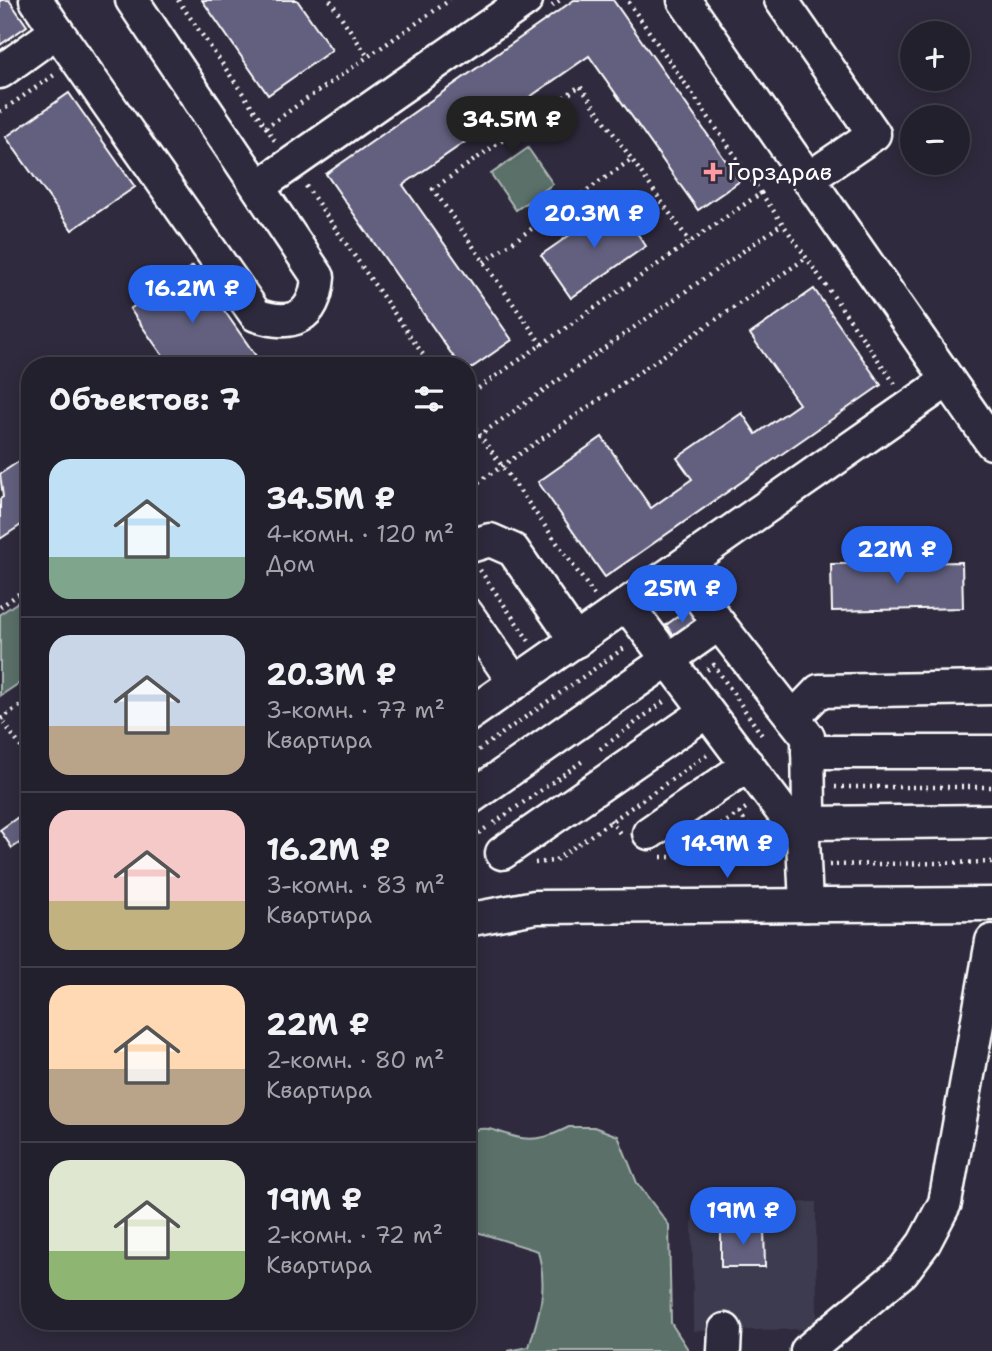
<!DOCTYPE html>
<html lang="ru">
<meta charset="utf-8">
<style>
:root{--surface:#23202e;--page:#2b2836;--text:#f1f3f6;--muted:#a3a3aa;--line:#403e4a;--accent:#2563eb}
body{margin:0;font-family:"Shantell Sans",sans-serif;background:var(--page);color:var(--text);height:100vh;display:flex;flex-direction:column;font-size:26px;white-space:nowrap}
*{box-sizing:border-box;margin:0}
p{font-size:23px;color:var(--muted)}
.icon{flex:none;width:38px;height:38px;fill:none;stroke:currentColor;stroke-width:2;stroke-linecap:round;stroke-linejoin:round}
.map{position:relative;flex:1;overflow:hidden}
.panel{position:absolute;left:21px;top:357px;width:455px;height:973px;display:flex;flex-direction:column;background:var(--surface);border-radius:28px;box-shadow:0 4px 18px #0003,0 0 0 2px var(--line)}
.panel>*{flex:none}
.buttons{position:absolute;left:900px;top:21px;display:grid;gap:14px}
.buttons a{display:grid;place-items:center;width:70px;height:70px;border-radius:50%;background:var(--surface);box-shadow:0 4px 18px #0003,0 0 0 2px var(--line);font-size:35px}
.price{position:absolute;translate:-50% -60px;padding:0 16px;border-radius:24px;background:var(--accent);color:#fff;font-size:23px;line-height:46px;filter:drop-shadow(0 2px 4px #0008)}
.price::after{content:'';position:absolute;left:50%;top:42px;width:21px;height:16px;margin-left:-10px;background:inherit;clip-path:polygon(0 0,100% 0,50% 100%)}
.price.active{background:#222;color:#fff}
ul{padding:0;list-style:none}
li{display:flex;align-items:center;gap:21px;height:175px;padding:0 28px}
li+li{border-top:2px solid var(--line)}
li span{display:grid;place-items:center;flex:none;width:196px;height:140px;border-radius:21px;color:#555}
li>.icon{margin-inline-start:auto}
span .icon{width:84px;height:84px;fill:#fffc;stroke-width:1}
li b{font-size:30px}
h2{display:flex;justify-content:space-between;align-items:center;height:84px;padding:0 28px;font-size:30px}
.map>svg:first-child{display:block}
.built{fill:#3e3a50}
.green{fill:#5a6f69;stroke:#acb7b4;stroke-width:2}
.building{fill:#62617e;stroke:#fff;stroke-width:2}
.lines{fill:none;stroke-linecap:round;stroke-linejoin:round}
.minor-casing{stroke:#fff;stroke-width:37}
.path{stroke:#fff;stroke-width:4.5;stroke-dasharray:2 5;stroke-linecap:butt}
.minor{stroke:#2f2a3d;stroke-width:32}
.poi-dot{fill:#ff9aa2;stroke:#2f2a3d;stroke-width:2.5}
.labels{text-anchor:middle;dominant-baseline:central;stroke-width:6;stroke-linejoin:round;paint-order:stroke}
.poi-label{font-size:24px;fill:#fff;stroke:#2f2a3d;text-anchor:start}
</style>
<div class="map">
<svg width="992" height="1351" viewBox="0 0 992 1351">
<rect width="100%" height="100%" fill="#2f2a3d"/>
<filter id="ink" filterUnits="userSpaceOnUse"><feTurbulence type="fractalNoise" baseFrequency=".0143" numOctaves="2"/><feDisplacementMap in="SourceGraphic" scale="14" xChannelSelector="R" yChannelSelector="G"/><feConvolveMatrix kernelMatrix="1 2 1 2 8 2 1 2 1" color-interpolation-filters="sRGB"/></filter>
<g filter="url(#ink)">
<polygon class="built" points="816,1202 817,1329 693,1331 692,1203"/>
<g class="green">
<polygon points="528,148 553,184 516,210 491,174"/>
<polygon points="30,594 30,676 0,696 0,614"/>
<path d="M569 1127H594L618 1136 637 1183 669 1225 671 1323 689 1351H508L529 1347C540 1312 548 1287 538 1251L467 1229V1133C488 1122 501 1135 521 1138 539 1141 553 1135 569 1127Z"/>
</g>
<g class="building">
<polygon points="0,0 9,0 27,26 0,45"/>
<polygon points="202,0 297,0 332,50 268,95"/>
<polygon points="574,0 613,0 740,181 698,210 589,56 403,185 512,340 467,371 467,366 460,366 326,174"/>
<polygon points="69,93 135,187 72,230 6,137"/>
<polygon points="616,203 646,246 571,298 541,255"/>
<polygon points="193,266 258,359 248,366 170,366 130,309"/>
<polygon points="814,289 881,385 605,577 538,482 602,437 651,508 692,479 677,458 742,413 756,434 799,404 750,334"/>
<polygon points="30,454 30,519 0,539 0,499 3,497 0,474"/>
<polygon points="962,562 963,608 832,611 831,564"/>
<polygon points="688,609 698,625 677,640 666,625"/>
<polygon points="25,812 30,818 30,836 12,848 0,830"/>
<polygon points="764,1227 765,1267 721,1267 721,1228"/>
</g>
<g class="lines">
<defs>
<g id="minor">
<polyline points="684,0 992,443"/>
<polyline points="781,0 874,134 808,179"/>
<path d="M57 31 256 315C293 328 315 317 318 277L132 0"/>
<polyline points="0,72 57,31 36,0"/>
<polyline points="258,187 526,0"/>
<polyline points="467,547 490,540 513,550 576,641"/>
<polyline points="627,605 803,839 806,905"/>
<polyline points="467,614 515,683"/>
<polyline points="719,624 808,737 809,810 803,839"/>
<polyline points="467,716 948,380"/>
<polyline points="793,718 819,691 992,688"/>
<polyline points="808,752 992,752"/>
<polyline points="467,800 719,624 679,568"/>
<polyline points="806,823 992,821"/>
<polyline points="649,833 748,765"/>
<polyline points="502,853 706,712"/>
<polyline points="467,920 535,907 992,904"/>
<polyline points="724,1351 725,1330"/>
<polyline points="807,1351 903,1271 924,1243 945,1203 992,941"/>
</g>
</defs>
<use href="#minor" class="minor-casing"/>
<g class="path">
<polyline points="178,0 266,127 450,0"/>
<polyline points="330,0 368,57"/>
<polyline points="552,6 560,0"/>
<polyline points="0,112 57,73"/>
<polyline points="266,127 277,144"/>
<polyline points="306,186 431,366"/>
<polyline points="761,193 895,384"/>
<polyline points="484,262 632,159"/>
<polyline points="542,345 433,189 580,86 690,242"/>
<polyline points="467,396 761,193 627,0"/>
<polyline points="467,417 595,596"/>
<polyline points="467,444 782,224"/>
<polyline points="467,490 806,258"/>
<polyline points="480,570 529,641"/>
<polyline points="0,607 30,586"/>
<polyline points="707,670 714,665 763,737"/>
<polyline points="0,717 30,760"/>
<polyline points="1,719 30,699"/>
<polyline points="600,749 666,700"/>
<polyline points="467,758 627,646"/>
<polyline points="835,787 992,787"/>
<polyline points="739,813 776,863"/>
<polyline points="610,820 622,836"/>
<polyline points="494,823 584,760"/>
<polyline points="467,841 486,828"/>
<polyline points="661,857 675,857 746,808"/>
<polyline points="535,863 554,861 707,755"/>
<polyline points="829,865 992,862"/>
</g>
<use href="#minor" class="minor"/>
</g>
</g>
<path class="poi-dot" d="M709.5 161.5h7v7h7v7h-7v7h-7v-7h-7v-7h7z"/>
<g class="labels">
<g class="poi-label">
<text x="727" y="172">Горздрав</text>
</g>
</g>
</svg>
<div class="buttons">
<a>+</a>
<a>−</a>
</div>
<b class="price active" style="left:512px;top:156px">34.5M ₽</b>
<b class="price" style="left:594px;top:250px">20.3M ₽</b>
<b class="price" style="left:192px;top:325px">16.2M ₽</b>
<b class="price" style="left:897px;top:586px">22M ₽</b>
<b class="price" style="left:682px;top:625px">25M ₽</b>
<b class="price" style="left:727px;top:880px">14.9M ₽</b>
<b class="price" style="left:743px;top:1247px">19M ₽</b>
<section class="panel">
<h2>Объектов: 7<svg class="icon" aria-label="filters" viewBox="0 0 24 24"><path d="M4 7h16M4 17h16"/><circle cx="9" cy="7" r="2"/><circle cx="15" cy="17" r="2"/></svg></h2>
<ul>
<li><span style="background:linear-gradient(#bfe0f5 70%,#7fa58c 0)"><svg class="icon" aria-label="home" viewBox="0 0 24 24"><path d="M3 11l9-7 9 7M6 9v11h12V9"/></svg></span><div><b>34.5M ₽</b><p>4-комн. · 120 m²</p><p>Дом</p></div></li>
<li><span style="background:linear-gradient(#c9d6e8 65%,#b9a48a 0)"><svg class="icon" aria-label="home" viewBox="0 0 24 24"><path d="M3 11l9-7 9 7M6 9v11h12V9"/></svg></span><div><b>20.3M ₽</b><p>3-комн. · 77 m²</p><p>Квартира</p></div></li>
<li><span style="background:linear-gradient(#f6c9c9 65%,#c2b280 0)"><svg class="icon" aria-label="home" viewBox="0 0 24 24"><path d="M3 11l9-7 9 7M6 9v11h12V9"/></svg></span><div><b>16.2M ₽</b><p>3-комн. · 83 m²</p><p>Квартира</p></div></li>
<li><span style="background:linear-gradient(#ffd9b3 60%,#b9a48a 0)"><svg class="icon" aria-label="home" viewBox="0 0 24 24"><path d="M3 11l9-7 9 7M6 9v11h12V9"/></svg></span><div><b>22M ₽</b><p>2-комн. · 80 m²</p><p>Квартира</p></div></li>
<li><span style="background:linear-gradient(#dfe7d0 65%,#8fb573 0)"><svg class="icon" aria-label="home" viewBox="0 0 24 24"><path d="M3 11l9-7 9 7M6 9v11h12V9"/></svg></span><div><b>19M ₽</b><p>2-комн. · 72 m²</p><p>Квартира</p></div></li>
</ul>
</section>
</div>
